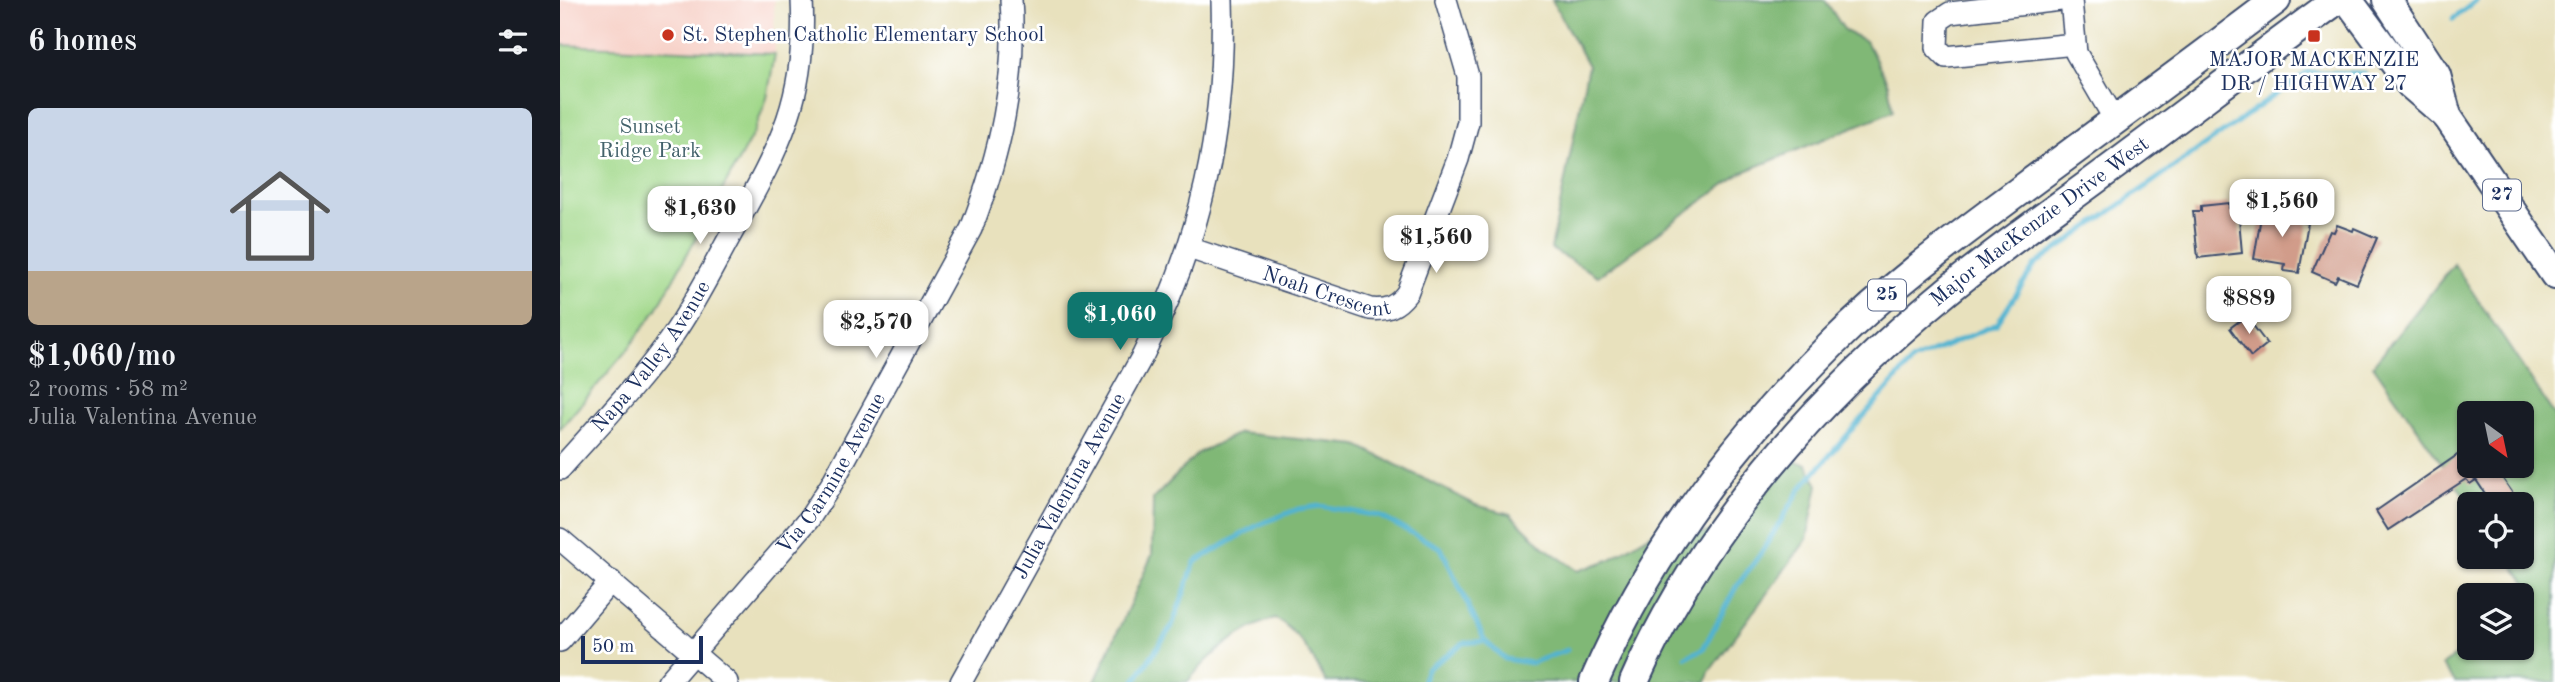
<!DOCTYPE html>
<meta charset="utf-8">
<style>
:root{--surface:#171b24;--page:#242831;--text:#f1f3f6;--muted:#9ea1a6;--accent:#0f766e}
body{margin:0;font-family:"Old Standard TT",serif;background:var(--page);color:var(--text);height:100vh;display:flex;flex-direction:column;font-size:26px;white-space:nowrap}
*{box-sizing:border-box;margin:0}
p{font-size:23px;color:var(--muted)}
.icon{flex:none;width:38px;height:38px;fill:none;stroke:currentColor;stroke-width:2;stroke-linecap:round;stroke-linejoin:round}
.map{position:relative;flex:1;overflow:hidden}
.drawer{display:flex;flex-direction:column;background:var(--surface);width:560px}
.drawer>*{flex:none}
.needle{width:46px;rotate:147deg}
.fabs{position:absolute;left:1897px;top:401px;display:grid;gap:14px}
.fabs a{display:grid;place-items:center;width:77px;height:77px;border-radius:10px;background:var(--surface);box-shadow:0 2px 5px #0004;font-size:35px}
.scale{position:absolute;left:21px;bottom:18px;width:122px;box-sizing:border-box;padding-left:7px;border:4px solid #1b2f5e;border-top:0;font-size:19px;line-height:24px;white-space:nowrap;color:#1b2f5e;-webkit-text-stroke:5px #fff;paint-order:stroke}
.price{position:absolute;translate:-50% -60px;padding:0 16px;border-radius:14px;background:#fff;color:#222;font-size:23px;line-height:46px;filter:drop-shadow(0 2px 4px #0008)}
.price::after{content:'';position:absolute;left:50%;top:42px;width:21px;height:16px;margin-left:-10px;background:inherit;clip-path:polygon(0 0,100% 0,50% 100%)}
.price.active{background:var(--accent);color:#fff}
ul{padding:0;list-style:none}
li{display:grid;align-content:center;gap:14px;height:371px;padding:0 28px}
li span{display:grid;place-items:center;height:217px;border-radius:10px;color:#555}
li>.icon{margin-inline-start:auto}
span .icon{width:126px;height:126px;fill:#fffc;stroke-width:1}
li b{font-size:30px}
h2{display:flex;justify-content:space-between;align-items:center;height:84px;padding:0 28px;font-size:30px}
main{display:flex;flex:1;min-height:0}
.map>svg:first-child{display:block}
.built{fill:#f7d1c8}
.green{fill:#a1d88a;stroke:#5e8474;stroke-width:2}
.forest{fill:#80b876;stroke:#4e746a;stroke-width:2;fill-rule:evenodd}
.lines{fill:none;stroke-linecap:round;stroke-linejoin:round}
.stream{stroke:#51b3d0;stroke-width:5}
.building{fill:#d19c8a}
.minor-casing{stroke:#3a4a6c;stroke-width:24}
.major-casing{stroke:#3a4a6c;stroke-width:32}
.minor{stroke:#fff;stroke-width:21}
.major{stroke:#fff;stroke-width:28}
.poi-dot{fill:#c8321e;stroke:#fff;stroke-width:2.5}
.labels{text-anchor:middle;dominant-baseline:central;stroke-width:5;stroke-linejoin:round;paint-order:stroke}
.shield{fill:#fff;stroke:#5f6d8e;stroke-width:2}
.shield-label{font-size:19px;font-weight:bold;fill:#1b2f5e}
.poi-label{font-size:21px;fill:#1b2f5e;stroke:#fff;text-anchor:start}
.park-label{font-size:21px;fill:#43626b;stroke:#fff}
.street-label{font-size:21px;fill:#1b2f5e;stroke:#fff}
</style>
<main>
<section class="drawer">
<h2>6 homes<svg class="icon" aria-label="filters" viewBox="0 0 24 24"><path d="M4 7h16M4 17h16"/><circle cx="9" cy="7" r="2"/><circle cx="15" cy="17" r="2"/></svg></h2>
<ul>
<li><span style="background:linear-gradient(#c9d6e8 75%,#b9a48a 0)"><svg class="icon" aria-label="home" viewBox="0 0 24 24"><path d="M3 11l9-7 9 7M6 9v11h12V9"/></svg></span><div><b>$1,060/mo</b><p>2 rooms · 58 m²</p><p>Julia Valentina Avenue</p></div></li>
</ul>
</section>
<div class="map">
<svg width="1995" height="682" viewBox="0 0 1995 682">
<rect width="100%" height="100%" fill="#fff"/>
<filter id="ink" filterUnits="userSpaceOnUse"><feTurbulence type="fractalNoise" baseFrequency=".0143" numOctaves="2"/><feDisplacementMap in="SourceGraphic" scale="14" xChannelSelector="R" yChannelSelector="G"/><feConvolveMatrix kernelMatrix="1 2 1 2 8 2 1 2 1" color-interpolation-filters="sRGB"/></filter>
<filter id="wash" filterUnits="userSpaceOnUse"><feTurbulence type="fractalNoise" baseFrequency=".00686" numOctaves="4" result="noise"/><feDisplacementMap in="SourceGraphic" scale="28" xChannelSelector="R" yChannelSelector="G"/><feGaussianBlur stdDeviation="1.57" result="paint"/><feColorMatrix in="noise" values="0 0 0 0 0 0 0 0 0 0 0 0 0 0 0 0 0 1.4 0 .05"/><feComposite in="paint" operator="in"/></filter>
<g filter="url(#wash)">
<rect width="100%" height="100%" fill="#e8e1bd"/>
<polygon class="built" points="0,0 214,0 215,54 0,45"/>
<polygon class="green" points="0,45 215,54 207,98 194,132 97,309 68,349 0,429"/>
<g class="forest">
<polygon points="992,0 1265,0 1285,31 1306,41 1328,84 1333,111 1181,173 1038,276 991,249 1028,66"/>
<path d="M1894 264 1995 416V682H1895L1882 665 1909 647 1962 648V612L1978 601 1947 557 1962 556V504H1910L1813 365ZM1909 413H1962V466H1909Z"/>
<path d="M679 433 797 445 916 505 950 514 984 547 1018 571 1049 560 1105 525 1127 536 1153 531 1232 461 1246 464 1258 485 1247 539 1149 672 1146 682H766C753 657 739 632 715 618 677 631 653 652 627 682H535L592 555 593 499 638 453Z"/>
</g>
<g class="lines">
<g class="stream">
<polyline points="1893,19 1917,0"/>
<polyline points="1126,657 1143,649 1176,587 1199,556 1242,487 1352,361 1437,324 1475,265 1748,72 1805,73"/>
<polyline points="574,682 612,626 635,562 698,525 738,509 760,506 819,516 881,548 925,641 945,659 971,663 1007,650"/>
<polyline points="862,682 867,669 904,643 925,641"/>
</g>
</g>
<g id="blocks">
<g class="building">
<polygon points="1669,203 1669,208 1678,207 1682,253 1638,258 1633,211 1641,211 1641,206"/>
<polygon points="1718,207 1734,209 1734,213 1742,214 1741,222 1748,223 1739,273 1724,271 1725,264 1694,259 1701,216 1709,217 1710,209 1718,210"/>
<polygon points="1777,225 1793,231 1794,228 1817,238 1797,284 1778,276 1775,282 1752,272 1770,231 1774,232"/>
<polygon points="1686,316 1707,344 1691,357 1670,328"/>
<polygon points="1909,447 1909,466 1937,466 1935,467 1954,495 1941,504 1925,504 1928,498 1916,480 1910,484 1906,479 1828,530 1816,511"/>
</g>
</g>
</g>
<g filter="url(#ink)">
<use href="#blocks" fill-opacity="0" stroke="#3a4a6c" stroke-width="2"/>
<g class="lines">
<defs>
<g id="minor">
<polyline points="1501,0 1390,13 1378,21 1377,48 1386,57 1515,44"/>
<polyline points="1511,0 1516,53 1555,120"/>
<path id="s1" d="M629 248 810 309C827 311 837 306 847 293L898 159 908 122V76L886 0"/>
<path id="s2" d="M0 469C38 426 80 383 113 335 136 302 154 265 174 229 220 146 247 98 242 0"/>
<polyline points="0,539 167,682"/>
<polyline points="0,641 51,581"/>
<path id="s3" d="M108 682 249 519 271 485 411 229C440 155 457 80 451 0"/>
<path id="s4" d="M401 682 583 355C641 239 666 130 662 0"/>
</g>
<g id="major">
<polyline points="1788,0 1851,85 1887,116 1995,275"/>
<polyline points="1827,0 1876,75 1887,116"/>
<path d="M1034 682C1089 555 1175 440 1273 343 1332 284 1400 235 1466 186 1550 124 1633 63 1716 0"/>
<path id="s5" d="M1074 682C1141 529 1258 397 1386 292 1439 248 1496 209 1551 168 1627 112 1701 55 1777 0"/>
</g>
</defs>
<use href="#minor" class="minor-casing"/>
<use href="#major" class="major-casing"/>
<use href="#minor" class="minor"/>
<use href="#major" class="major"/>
</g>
</g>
<g class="poi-dot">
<circle cx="108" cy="35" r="7"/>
<rect x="1747" y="29" width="14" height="14" rx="3.5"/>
</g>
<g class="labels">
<g class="shield">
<rect x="1923" y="179.5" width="38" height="31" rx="5"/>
<rect x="1308" y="279.5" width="38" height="31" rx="5"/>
</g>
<g class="shield-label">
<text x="1942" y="195">27</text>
<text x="1327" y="295">25</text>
</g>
<g class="poi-label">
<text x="122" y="35">St. Stephen Catholic Elementary School</text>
<text x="1754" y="60" text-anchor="middle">MAJOR MACKENZIE<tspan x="1754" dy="24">DR / HIGHWAY 27</tspan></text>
</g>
<g class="park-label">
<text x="90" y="127">Sunset<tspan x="90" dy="24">Ridge Park</tspan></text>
</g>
<g class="street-label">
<text stroke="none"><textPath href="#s5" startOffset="621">Major MacKenzie Drive West</textPath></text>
<text stroke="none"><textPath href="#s1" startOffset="145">Noah Crescent</textPath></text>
<text stroke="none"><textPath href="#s2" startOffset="145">Napa Valley Avenue</textPath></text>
<text stroke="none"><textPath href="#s3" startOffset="266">Via Carmine Avenue</textPath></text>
<text stroke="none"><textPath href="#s4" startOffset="224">Julia Valentina Avenue</textPath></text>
</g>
</g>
</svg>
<div class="fabs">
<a><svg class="needle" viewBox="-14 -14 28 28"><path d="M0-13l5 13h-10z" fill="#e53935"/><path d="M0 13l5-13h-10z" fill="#9ea1a6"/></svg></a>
<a><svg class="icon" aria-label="locate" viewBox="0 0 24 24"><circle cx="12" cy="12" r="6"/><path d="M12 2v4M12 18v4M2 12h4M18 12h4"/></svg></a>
<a><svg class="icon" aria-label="layers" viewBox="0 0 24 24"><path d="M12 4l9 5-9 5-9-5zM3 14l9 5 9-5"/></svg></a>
</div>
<div class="scale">50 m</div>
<b class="price" style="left:1722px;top:239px">$1,560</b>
<b class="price" style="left:140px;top:246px">$1,630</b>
<b class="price" style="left:876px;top:275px">$1,560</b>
<b class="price" style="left:1689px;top:336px">$889</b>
<b class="price active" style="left:560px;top:352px">$1,060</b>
<b class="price" style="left:316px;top:360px">$2,570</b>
</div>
</main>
